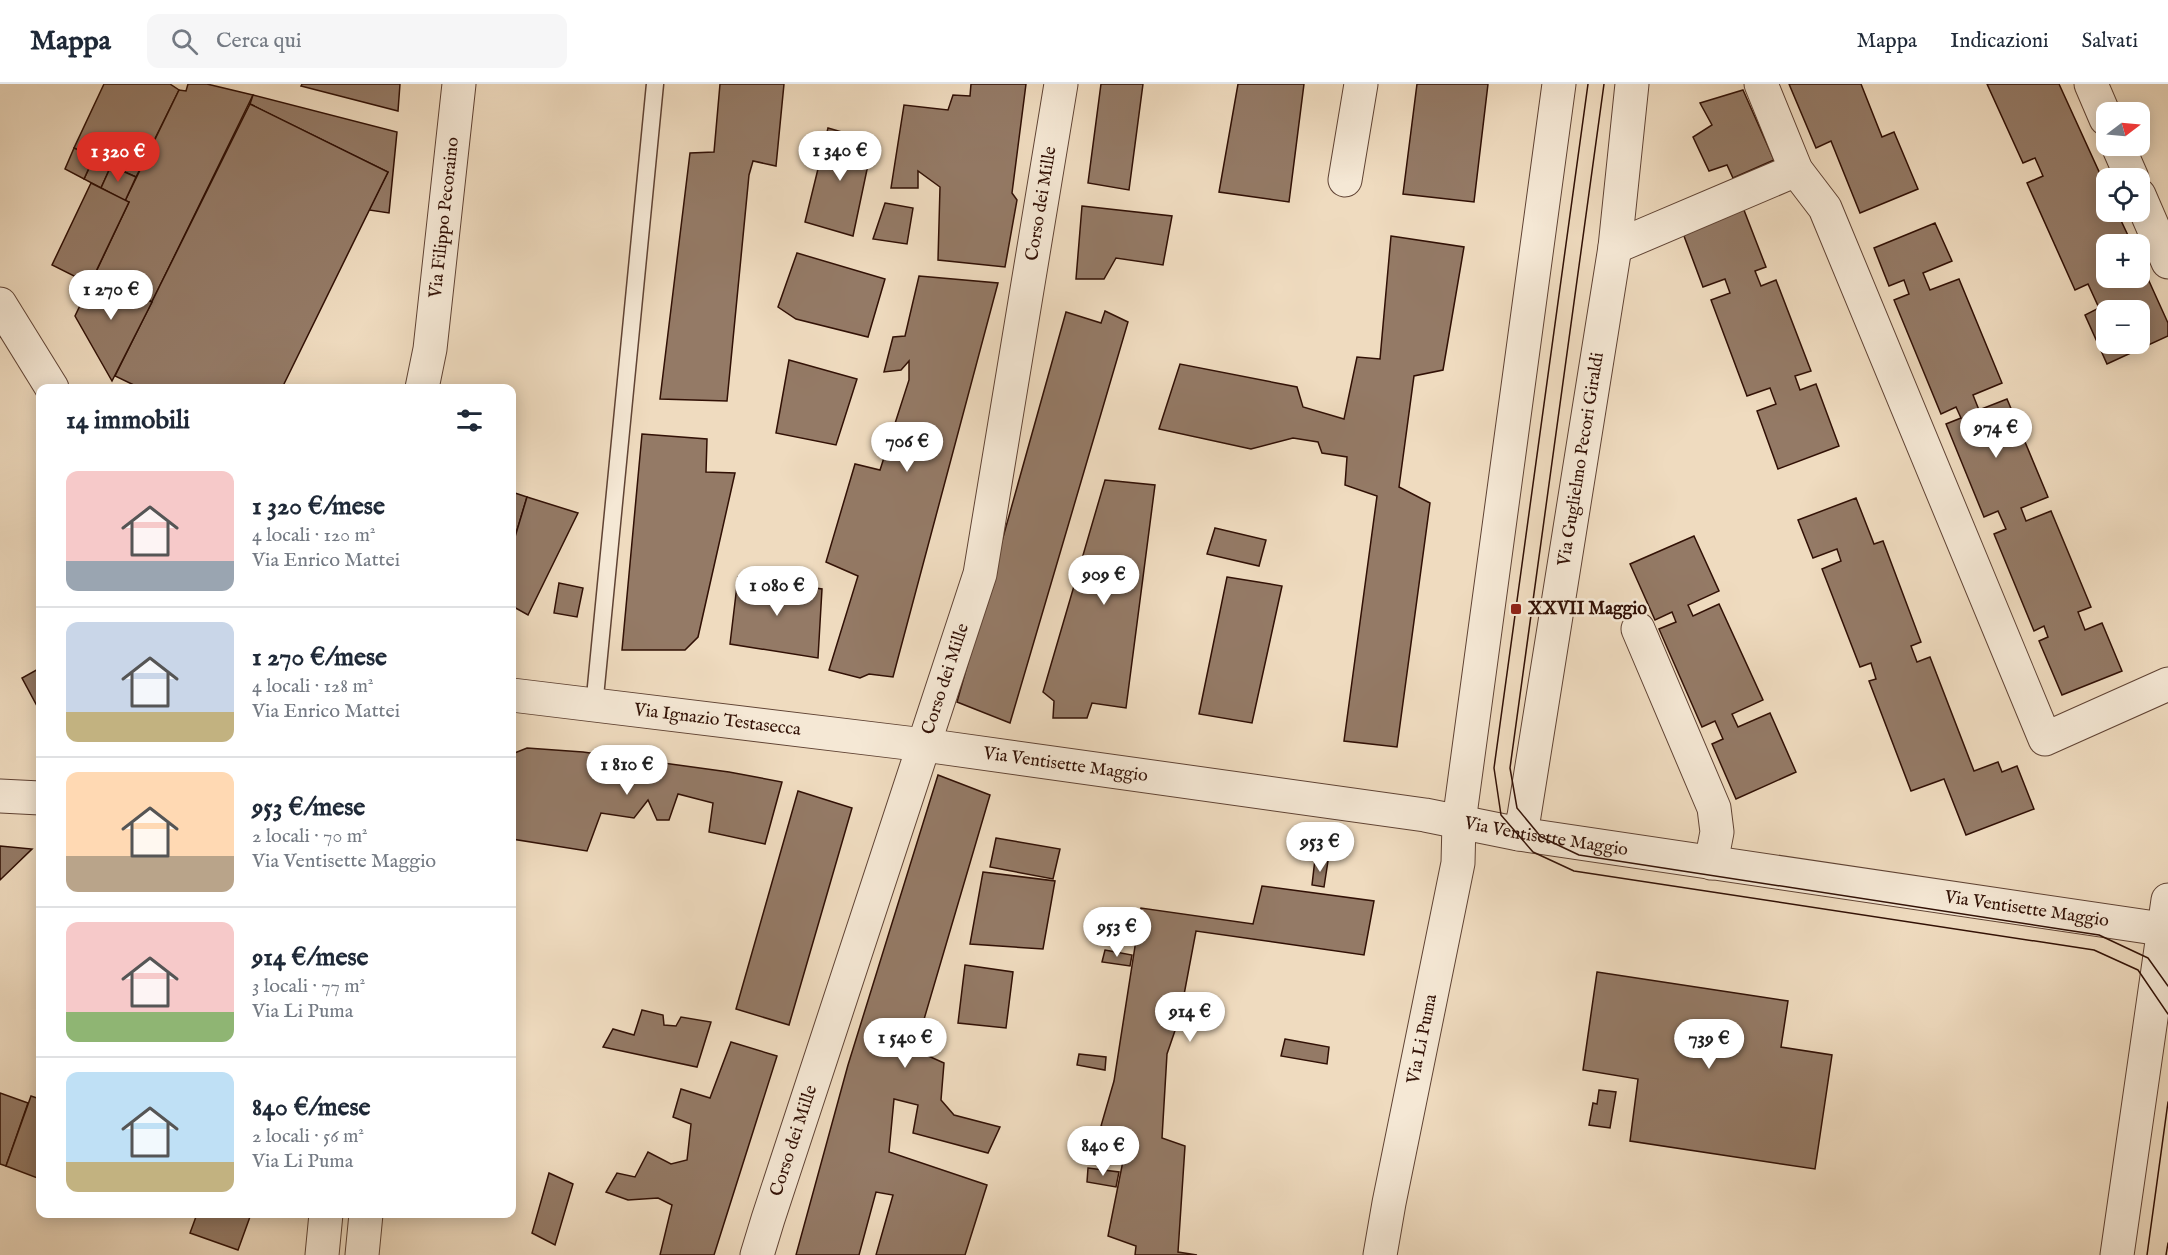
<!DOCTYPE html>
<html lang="it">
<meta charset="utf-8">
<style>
:root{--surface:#fff;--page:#f6f6f7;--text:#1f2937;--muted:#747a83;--line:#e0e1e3;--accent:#d93025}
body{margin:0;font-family:"IM FELL English",serif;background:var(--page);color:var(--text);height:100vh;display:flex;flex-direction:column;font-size:22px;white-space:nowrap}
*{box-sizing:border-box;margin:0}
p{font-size:20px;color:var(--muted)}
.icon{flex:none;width:33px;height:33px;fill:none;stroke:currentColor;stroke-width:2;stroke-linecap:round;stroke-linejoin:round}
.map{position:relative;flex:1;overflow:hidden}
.panel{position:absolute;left:36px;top:300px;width:480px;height:834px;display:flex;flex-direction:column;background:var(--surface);border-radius:12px;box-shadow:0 3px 15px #0003}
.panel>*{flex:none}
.needle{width:39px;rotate:74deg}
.tools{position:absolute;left:2096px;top:18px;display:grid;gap:12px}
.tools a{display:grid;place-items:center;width:54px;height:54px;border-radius:12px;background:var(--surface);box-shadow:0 3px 15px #0003;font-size:30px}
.price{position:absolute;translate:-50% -51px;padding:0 14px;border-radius:21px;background:#fff;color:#222;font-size:20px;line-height:39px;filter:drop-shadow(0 2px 3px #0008)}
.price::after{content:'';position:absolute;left:50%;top:36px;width:18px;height:14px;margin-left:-9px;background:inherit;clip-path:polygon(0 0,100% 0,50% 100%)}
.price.active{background:var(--accent);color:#fff}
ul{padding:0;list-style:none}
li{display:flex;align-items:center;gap:18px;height:150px;padding:0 30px}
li+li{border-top:2px solid var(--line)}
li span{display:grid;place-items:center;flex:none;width:168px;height:120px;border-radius:12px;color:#555}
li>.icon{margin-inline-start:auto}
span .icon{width:72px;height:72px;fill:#fffc;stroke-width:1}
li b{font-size:26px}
h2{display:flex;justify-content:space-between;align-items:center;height:72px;padding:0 30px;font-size:26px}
header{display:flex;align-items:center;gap:36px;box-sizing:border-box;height:84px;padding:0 30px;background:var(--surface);border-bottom:2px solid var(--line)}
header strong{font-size:28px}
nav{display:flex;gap:33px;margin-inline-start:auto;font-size:21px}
.search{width:420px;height:54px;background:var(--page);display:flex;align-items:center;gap:15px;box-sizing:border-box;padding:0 21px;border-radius:12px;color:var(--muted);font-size:22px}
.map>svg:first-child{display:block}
.building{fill:#947a66;stroke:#311005;stroke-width:1.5;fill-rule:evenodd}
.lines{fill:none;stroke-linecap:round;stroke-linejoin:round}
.service-casing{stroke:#604334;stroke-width:19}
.minor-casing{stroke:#604334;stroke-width:35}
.tertiary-casing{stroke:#604334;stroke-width:35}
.service{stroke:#f5e8d5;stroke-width:16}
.minor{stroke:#f5e8d5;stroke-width:33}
.tertiary{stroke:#f5e8d5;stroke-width:33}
.tram{stroke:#311005;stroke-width:1.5}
.poi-dot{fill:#8f2418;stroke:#f5e8d5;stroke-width:2}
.labels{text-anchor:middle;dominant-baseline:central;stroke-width:5;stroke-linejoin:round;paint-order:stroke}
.street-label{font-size:18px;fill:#311005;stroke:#f5e8d5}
.poi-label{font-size:18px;font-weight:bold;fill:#311005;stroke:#f5e8d5;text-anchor:start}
</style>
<header>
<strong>Mappa</strong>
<div class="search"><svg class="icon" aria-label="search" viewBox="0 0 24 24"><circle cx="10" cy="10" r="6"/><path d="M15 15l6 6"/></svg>Cerca qui</div>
<nav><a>Mappa</a><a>Indicazioni</a><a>Salvati</a></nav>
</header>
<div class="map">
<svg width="2168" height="1171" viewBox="0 0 2168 1171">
<rect width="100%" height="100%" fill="#efdbbf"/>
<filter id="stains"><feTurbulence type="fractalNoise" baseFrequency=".00333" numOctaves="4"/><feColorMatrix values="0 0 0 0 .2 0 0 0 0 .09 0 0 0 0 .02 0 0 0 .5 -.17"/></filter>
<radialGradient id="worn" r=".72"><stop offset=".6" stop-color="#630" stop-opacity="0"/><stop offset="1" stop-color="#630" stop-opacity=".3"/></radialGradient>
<g class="building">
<polygon points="104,0 170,0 179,6 136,93 111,82 101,104 84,95 94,73 74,64"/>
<polygon points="188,0 207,0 253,11 152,218 95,190 129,118 125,117 179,6 186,7"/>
<polygon points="302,0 400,0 398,27 301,2"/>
<polygon points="720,0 784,0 776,82 753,77 749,91 727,317 660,315 690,69 714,68"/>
<polygon points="971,0 1026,0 1012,109 1017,116 1005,183 938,176 940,103 918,87 918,104 891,104 904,21 948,26 953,11 970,12"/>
<polygon points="1101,0 1143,0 1129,106 1088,99"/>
<polygon points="1238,0 1304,0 1289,118 1219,108"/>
<polygon points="1417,0 1488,0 1474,118 1403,110"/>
<polygon points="1789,0 1861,0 1882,53 1894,48 1918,105 1860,129 1831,57 1816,64"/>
<path d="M1987 0H2059L2106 103V128H2117L2132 160H2106V194H2139V175L2168 239V252L2107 280 2085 231 2099 224 2088 200 2075 206 2027 99 2043 92 2035 74 2023 79ZM2106 226H2139V260H2106Z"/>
<polygon points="1743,6 1774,76 1733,94 1727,81 1709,87 1693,53 1712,41 1700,19"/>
<polygon points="253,11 397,48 389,129 369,126 388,88 250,20"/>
<polygon points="250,20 388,88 282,304 140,304 115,292"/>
<polygon points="828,44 873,57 853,152 805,138"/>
<polygon points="74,64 94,73 84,95 65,85"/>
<polygon points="111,82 136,93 125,117 101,104"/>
<polygon points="91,99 129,118 90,200 52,181"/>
<polygon points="885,119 913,124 907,160 873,155"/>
<polygon points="1742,121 1766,183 1755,187 1761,202 1776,196 1811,287 1795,292 1800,306 1816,300 1839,362 1778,385 1757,327 1776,320 1770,304 1747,312 1711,216 1730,209 1725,195 1703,203 1681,144"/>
<polygon points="1082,122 1172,132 1163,181 1116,174 1104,195 1076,195"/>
<polygon points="1935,139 1952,177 1923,189 1930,206 1959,195 2002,299 1973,311 1979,326 2007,315 2048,413 2021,424 2026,437 2051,427 2091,523 2078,528 2085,546 2102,539 2122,587 2062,611 2039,557 2048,553 2044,542 2034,547 1994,450 2006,445 1998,427 1984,433 1946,340 1961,334 1956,323 1941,330 1894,216 1909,210 1904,196 1889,202 1874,164"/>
<polygon points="1391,152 1464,163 1443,286 1414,292 1399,403 1430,419 1397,663 1344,657 1377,412 1345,401 1347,373 1322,369 1318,358 1293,354 1251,365 1159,345 1180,280 1297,303 1303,323 1344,335 1357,273 1380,275"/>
<polygon points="797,169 885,195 868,253 796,235 778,223"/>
<polygon points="95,190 152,218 112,297 75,232"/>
<polygon points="919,192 998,199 893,593 869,590 860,594 829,586 858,492 826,478 855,380 880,386 909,296 909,277 901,286 884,288 893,253 905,252"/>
<polygon points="1105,227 1128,238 1010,639 957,618 1066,228 1101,239"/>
<polygon points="789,276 857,295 836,361 776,349"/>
<polygon points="642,350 707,355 706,388 735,389 698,553 685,566 622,566"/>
<polygon points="1105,396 1155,401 1126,624 1092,619 1087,634 1053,634 1054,617 1043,608"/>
<polygon points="512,408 527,413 512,463"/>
<polygon points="527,413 578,429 528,531 512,522 512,487 515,476 512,474 512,463"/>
<polygon points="1856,414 1874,460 1883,457 1921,558 1911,562 1917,578 1930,573 1974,687 1998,678 2002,688 2017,682 2034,725 1966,751 1944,695 1911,707 1869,597 1876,595 1871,579 1860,583 1822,485 1841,477 1837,465 1813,474 1798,436"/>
<polygon points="1215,444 1266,456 1259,482 1207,470"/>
<polygon points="1694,452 1719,507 1688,521 1693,532 1719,520 1763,616 1732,630 1738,643 1770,629 1796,688 1736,715 1712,660 1723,655 1715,637 1702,643 1659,545 1676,538 1672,528 1655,536 1630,480"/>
<polygon points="738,493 822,505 818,574 730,560"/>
<polygon points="1227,493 1282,502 1252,639 1199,630"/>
<polygon points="559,499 583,504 577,533 554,529"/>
<polygon points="40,584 40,620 37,622 22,594"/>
<polygon points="527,664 583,668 729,688 782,698 765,760 709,748 713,719 678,710 669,736 657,736 648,716 634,734 601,729 587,767 512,755 512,670"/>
<polygon points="938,691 990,711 915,966 944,979 941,1016 954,1031 1000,1043 988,1069 913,1049 918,1021 894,1015 889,1068 987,1101 965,1171 876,1171 893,1111 876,1108 859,1171 796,1171 848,981"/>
<polygon points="798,707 852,724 789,941 736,925"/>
<polygon points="996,754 1060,765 1053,795 990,783"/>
<polygon points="0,762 32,765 0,796"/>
<polygon points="1315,775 1328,777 1324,803 1312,801"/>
<polygon points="983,788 1055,797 1043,865 970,860"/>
<polygon points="1262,802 1374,817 1364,871 1196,847 1180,932 1167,970 1162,1054 1185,1062 1178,1168 1197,1171 1135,1171 1136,1162 1108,1152 1128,1052 1101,1042 1114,997 1141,824 1253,840"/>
<polygon points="1105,866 1132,871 1130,882 1102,878"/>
<polygon points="965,881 1013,888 1006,944 958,939"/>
<polygon points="1597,888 1788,917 1781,963 1832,971 1815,1085 1630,1057 1638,995 1583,986"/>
<polygon points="642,926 663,931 664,941 676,942 681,933 711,938 697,983 603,963 613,945 634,951"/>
<polygon points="1285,955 1329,963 1327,980 1281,972"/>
<polygon points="731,958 777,972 714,1171 660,1171 672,1121 658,1114 628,1116 606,1108 617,1089 635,1093 648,1068 671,1080 687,1076 691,1040 673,1033 681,1005 710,1014"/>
<polygon points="1079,970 1106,973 1105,986 1077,981"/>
<polygon points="1599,1006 1616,1008 1610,1044 1589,1041 1593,1019 1597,1020"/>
<polygon points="0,1009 28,1019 6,1082 0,1080"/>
<polygon points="31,1012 40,1015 40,1095 6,1082"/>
<polygon points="1088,1084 1119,1088 1116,1103 1087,1098"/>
<polygon points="549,1089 573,1100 555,1161 532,1149"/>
<polygon points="197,1130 251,1130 238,1166 190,1149"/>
</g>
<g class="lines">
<defs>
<polyline id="service" points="594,623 655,0"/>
<g id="minor">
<polyline points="1761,0 1796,86 1825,124 2045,655 2168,600"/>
<polyline points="2091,0 2106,35"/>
<polyline points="2118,62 2132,94"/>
<polyline points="1345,96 1361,0"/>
<polyline points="2139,111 2168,178"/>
<polyline points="1615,163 1796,86"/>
<polyline points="0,220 52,304"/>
<polyline points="1638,545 1714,724 1717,748 1711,779"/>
<polyline points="0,712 40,714"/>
<path id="s1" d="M1519 750 1524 732 1615 163 1632 0"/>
<path id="s2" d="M1380 1171 1389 1119 1458 779 1459 738 1559 0"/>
<polyline points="2117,1171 2168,816"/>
</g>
<g id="tertiary">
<path id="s3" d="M422 304 430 265 459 0"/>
<path id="s4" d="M512 611 924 661 1425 731 1519 750 2168 846"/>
<polyline points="322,1171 326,1130"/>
<polyline points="362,1171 366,1130"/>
<path id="s5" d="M757 1171 768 1135 980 490 1061 0"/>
</g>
</defs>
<use href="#service" class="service-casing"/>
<use href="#minor" class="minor-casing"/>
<use href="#tertiary" class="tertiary-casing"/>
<use href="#service" class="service"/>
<use href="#minor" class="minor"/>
<use href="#tertiary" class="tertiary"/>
<g class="tram">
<polyline points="1588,0 1494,684 1501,731 1533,768 1574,787 2094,866 2138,886 2168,930"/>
<polyline points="1604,0 1510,684 1517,724 1541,753 1579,771 2099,851 2148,874 2168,902"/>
<polyline points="2147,1171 2168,1018"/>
<polyline points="2166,1171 2168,1159"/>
</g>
</g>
<rect class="poi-dot" x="1510" y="519" width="12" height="12" rx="3"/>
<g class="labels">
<g class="street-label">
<text stroke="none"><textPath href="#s5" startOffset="1092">Corso dei Mille</textPath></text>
<text stroke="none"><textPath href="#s3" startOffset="172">Via Filippo Pecoraino</textPath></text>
<text stroke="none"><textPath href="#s1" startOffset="380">Via Guglielmo Pecori Giraldi</textPath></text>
<text stroke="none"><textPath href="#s5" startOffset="606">Corso dei Mille</textPath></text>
<text stroke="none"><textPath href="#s4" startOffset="207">Via Ignazio Testasecca</textPath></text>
<text stroke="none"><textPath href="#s4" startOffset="558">Via Ventisette Maggio</textPath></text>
<text stroke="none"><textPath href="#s4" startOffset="1044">Via Ventisette Maggio</textPath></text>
<text stroke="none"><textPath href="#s4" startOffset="1530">Via Ventisette Maggio</textPath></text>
<text stroke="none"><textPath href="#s2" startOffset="220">Via Li Puma</textPath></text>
<text stroke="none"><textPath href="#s5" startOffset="120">Corso dei Mille</textPath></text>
</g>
<g class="poi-label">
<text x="1528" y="525">XXVII Maggio</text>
</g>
</g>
<rect width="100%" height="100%" filter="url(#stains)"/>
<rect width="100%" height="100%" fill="url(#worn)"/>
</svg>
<div class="tools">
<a><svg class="needle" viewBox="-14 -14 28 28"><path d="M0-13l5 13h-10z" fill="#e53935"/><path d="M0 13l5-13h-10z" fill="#747a83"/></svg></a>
<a><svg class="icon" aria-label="locate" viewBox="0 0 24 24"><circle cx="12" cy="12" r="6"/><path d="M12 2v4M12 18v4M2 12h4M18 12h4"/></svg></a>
<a>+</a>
<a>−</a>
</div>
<b class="price" style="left:840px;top:98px">1 340 €</b>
<b class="price active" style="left:118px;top:99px">1 320 €</b>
<b class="price" style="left:111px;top:237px">1 270 €</b>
<b class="price" style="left:1996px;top:375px">974 €</b>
<b class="price" style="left:907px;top:389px">706 €</b>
<b class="price" style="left:1104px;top:522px">909 €</b>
<b class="price" style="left:777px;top:533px">1 080 €</b>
<b class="price" style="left:627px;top:712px">1 810 €</b>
<b class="price" style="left:1320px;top:789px">953 €</b>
<b class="price" style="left:1117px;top:874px">953 €</b>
<b class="price" style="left:1190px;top:959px">914 €</b>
<b class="price" style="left:905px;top:985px">1 540 €</b>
<b class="price" style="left:1709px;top:986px">739 €</b>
<b class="price" style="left:1103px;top:1093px">840 €</b>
<section class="panel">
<h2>14 immobili<svg class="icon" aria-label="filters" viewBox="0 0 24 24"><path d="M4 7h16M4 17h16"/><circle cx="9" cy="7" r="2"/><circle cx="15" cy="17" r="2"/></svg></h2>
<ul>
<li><span style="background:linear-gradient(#f6c9c9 75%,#9aa5b1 0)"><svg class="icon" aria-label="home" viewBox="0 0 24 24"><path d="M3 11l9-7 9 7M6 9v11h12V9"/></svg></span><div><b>1 320 €/mese</b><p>4 locali · 120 m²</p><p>Via Enrico Mattei</p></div></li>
<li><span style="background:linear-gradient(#c9d6e8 75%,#c2b280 0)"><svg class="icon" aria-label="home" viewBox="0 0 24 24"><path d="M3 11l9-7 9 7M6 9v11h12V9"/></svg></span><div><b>1 270 €/mese</b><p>4 locali · 128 m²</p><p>Via Enrico Mattei</p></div></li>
<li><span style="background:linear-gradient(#ffd9b3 70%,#b9a48a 0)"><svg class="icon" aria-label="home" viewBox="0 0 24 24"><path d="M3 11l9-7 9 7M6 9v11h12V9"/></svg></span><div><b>953 €/mese</b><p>2 locali · 70 m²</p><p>Via Ventisette Maggio</p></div></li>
<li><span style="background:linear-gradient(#f6c9c9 75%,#8fb573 0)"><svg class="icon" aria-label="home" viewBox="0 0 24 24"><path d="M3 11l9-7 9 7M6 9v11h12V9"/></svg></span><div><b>914 €/mese</b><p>3 locali · 77 m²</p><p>Via Li Puma</p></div></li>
<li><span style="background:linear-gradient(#bfe0f5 75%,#c2b280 0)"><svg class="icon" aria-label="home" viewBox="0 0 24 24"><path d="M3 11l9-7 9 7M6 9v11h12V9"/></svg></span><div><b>840 €/mese</b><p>2 locali · 56 m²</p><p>Via Li Puma</p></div></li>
</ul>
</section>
</div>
